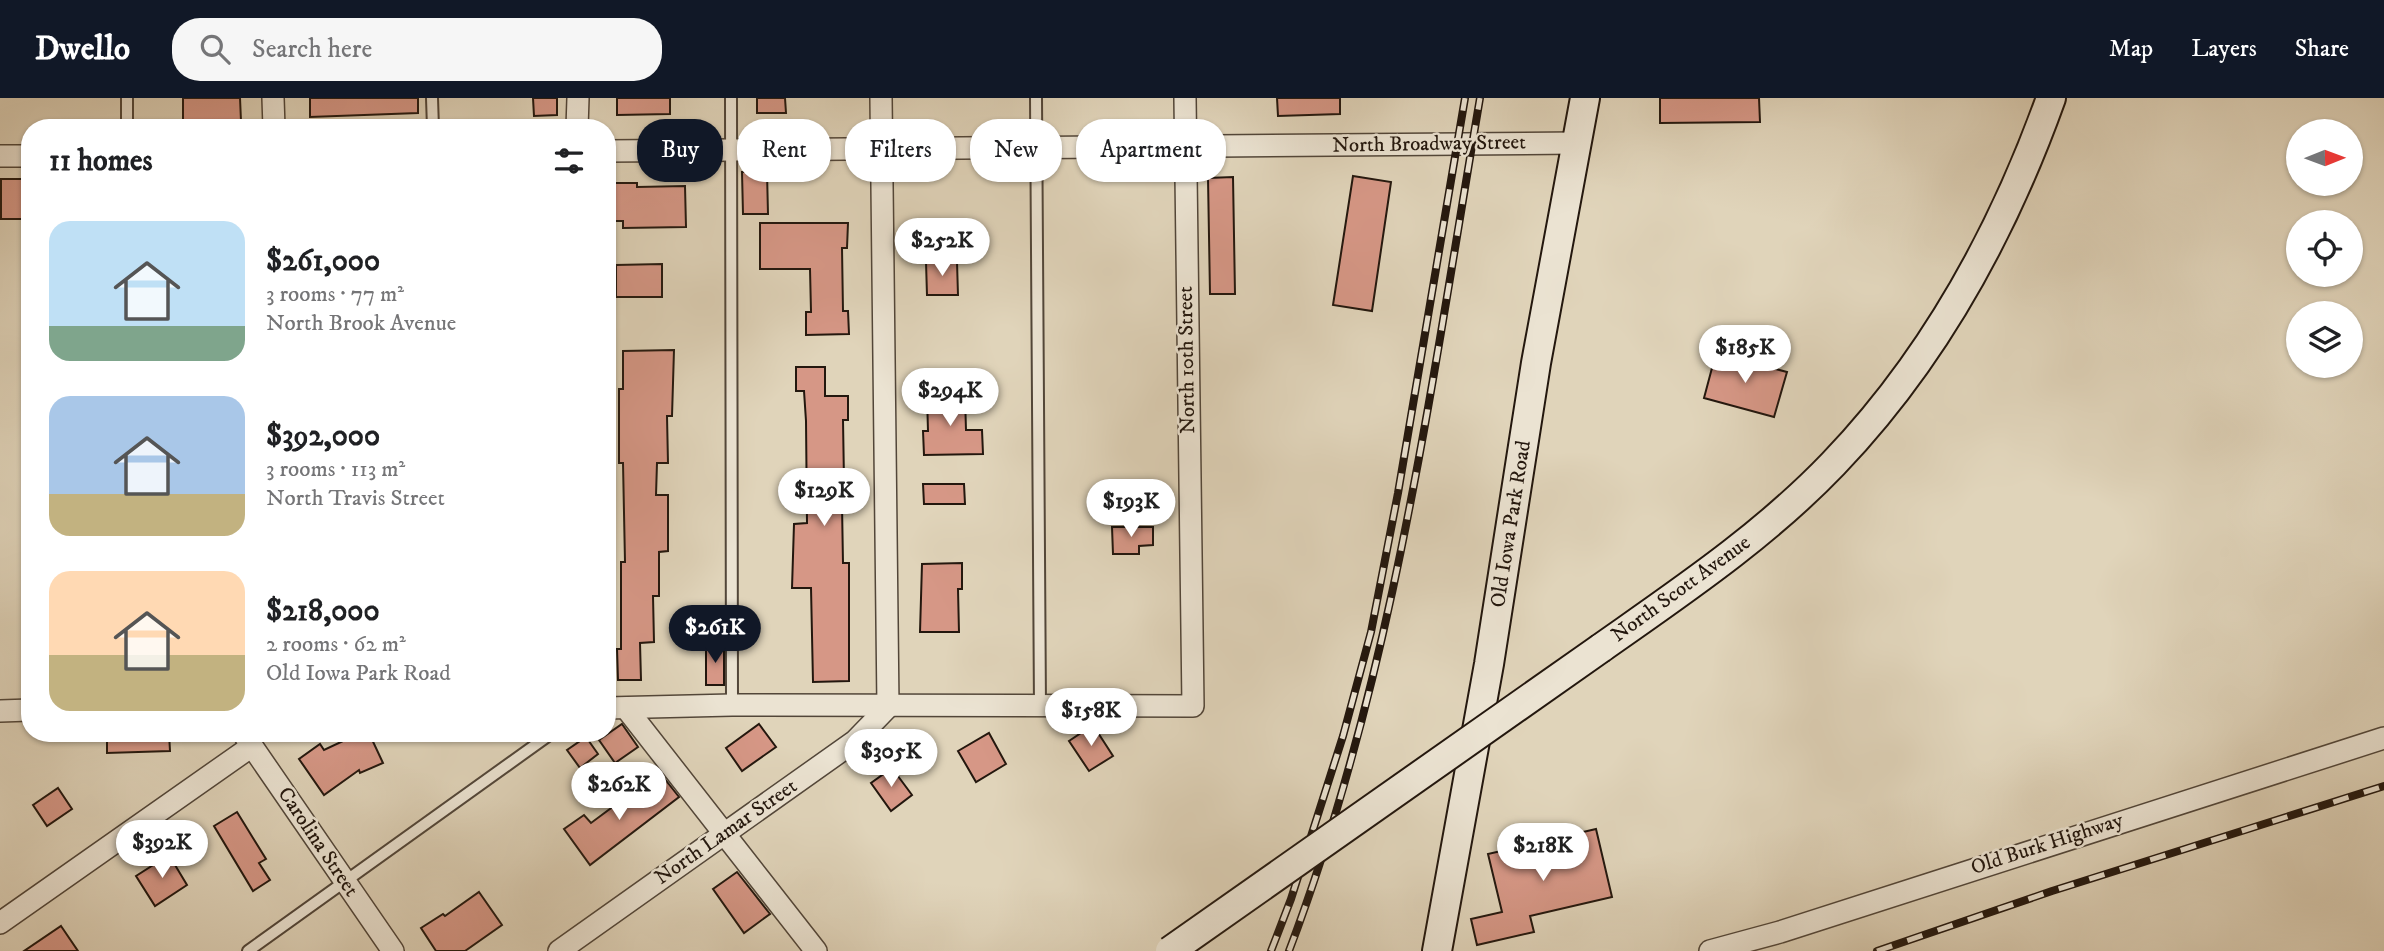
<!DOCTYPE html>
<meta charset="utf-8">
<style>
:root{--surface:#fff;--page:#f6f6f6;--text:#202124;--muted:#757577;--accent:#111827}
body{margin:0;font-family:"IM FELL DW Pica",serif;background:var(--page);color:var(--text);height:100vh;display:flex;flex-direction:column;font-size:26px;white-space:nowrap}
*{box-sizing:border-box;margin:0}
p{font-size:23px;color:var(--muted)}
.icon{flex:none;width:38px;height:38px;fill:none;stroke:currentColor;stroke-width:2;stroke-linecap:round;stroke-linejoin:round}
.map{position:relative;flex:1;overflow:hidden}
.side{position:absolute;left:21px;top:21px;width:595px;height:623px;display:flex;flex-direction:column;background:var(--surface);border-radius:28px;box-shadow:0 2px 5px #0004}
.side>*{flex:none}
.banner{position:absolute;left:637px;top:21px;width:665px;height:63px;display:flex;gap:14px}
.needle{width:46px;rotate:89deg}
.tools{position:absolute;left:2286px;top:21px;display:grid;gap:14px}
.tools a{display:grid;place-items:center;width:77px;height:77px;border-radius:50%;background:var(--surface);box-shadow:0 2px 5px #0004;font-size:35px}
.price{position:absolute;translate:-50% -60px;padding:0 16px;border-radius:24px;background:#fff;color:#222;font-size:23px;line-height:46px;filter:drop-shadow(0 2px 4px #0008)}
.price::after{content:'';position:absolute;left:50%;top:42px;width:21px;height:16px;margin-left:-10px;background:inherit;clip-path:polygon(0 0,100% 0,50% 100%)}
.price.current{background:var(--accent);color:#fff}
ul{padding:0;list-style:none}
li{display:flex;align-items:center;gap:21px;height:175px;padding:0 28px}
li span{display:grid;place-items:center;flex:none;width:196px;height:140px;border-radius:21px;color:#555}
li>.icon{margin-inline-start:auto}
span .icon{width:84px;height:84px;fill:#fffc;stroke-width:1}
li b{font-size:30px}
h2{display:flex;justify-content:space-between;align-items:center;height:84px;padding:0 28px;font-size:30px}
.pill{padding:0 24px;border-radius:28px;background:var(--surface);box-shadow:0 2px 5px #0004;font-size:24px;line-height:63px}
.pill.current{background:var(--accent);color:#fff}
header{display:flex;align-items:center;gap:42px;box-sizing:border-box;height:98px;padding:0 35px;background:var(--accent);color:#fff}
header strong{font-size:33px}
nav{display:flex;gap:38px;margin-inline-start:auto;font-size:24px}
.search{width:490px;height:63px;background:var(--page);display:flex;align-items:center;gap:18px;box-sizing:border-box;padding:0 24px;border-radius:28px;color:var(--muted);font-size:26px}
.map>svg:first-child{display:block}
.building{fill:#d69786;stroke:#23170e;stroke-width:2}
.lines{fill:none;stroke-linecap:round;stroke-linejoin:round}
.lane-casing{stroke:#524639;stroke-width:14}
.street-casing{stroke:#524639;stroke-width:24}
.secondary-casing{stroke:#23170e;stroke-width:32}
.lane{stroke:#ebe3d2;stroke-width:10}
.street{stroke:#ebe3d2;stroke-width:21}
.secondary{stroke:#ebe3d2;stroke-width:28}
.rail-casing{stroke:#23170e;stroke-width:8}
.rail{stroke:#ebe3d2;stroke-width:5;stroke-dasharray:16;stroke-linecap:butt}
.secondary-bridge-casing{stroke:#23170e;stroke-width:32;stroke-linecap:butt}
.secondary-bridge{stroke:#ebe3d2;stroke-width:28}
.labels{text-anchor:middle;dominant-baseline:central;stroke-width:5;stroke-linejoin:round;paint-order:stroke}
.street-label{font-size:21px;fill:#23170e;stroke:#ebe3d2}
</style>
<header>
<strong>Dwello</strong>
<div class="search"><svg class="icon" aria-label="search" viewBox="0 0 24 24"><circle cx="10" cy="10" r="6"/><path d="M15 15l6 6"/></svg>Search here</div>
<nav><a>Map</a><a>Layers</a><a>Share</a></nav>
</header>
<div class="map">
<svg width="2384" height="853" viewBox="0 0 2384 853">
<rect width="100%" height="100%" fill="#e0d4ba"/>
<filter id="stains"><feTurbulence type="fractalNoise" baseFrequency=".00286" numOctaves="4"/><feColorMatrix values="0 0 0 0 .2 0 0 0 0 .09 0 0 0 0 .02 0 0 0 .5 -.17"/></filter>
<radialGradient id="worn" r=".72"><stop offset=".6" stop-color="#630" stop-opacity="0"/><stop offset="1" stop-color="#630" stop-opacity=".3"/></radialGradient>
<g class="building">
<polygon points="183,0 240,0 241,23 183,24"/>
<polygon points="310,0 418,0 418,15 310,19"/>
<polygon points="533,0 557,0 557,17 534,18"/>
<polygon points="617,0 670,0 670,16 617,17"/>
<polygon points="757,0 785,0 786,15 757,15"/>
<polygon points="1277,0 1340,0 1340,16 1278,18"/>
<polygon points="1660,0 1759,0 1760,24 1660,25"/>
<polygon points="742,74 767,74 768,116 743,116"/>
<polygon points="1353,78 1391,84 1372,213 1333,207"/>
<polygon points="1233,79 1235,196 1210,196 1208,80"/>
<rect x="1" y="81" width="29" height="40"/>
<polygon points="612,85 637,85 637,89 685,88 686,129 623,130 623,123 613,123"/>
<polygon points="760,125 848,125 847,150 842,150 843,213 848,213 849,236 806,237 806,214 811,214 810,171 760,171"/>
<polygon points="926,164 957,164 958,197 927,197"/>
<polygon points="662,166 662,199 616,199 616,167"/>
<polygon points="674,252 672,318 667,318 668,365 657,365 656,397 668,397 668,453 659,454 659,498 653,498 654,544 640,545 641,582 618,582 617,551 621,551 621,464 625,464 623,365 619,365 619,291 623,291 623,253"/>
<polygon points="1716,255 1787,274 1774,319 1704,300"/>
<polygon points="796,269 825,269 825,298 848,298 848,322 843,322 844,383 847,383 848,407 842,407 843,465 849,465 849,583 813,584 811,490 792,490 794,426 807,425 806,323 804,293 796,293"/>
<polygon points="927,298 965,298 966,332 982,332 983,356 924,357 923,333 928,333"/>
<polygon points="923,386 964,386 965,406 924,406"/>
<polygon points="1112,429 1153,429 1153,447 1139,448 1139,456 1113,456"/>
<polygon points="962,465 962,491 958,491 959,534 920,534 922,466"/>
<rect x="706" y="547" width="18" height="40"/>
<polygon points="622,626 638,649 615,665 599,642"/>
<polygon points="759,626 776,649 742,673 726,650"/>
<polygon points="1093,627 1113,658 1089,673 1069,643"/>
<polygon points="107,635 169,635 170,653 107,655"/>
<polygon points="360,635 369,635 383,665 360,675 359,672 324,697 299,661 320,646 324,652"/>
<polygon points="989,635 1006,666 976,684 958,653"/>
<polygon points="586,639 598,656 580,670 567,652"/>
<polygon points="892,670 912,697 891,713 871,685"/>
<polygon points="664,680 679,699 590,767 564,731 584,717 591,725 622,702 626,707"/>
<polygon points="58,690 72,711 47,728 33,707"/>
<polygon points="237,714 266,761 259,765 270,782 253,793 214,728"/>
<polygon points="1596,731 1612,799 1530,818 1534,834 1477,847 1471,821 1502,814 1488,756"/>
<polygon points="169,757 187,787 155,808 136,778"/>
<polygon points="737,774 770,816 744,835 713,791"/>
<polygon points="479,794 502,827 465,853 436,853 421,830 443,816 445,818"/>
<polygon points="61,828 78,853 24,853"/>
</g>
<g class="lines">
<defs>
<g id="lane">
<polyline points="127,0 127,30"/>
<polyline points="432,0 433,30"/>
<polyline points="731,0 732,607"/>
<polyline points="1036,0 1040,609"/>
<polyline points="248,853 552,635"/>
</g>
<g id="street">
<polyline points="273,0 274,30"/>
<polyline points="577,30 578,0"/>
<polyline points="607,53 1578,45"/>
<polyline points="0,58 30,58"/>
<polyline points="607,610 732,607 1193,608 1185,0"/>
<polyline points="626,610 816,853"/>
<polyline points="0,613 30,612"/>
<polyline points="243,635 393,853"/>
<polyline points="0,825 252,648"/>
<polyline points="559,853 855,643 888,609 881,0"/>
<polyline points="1710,853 1780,834 2384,640"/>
</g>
<g id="secondary">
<path d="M1601 550C1682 493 1764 438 1833 366 1933 262 2003 134 2051 0"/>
<polyline points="1437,853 1489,566 1536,265 1585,0"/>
</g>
</defs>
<use href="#lane" class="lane-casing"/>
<use href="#street" class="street-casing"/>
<use href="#secondary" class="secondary-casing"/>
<use href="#lane" class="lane"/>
<use href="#street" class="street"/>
<use href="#secondary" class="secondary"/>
<defs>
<g id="rail">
<polyline points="1271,853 1291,801 1343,638 1371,534 1398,395 1465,0"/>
<path d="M1289 853C1393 579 1431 288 1480 0"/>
<polyline points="1877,853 2052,793 2384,688"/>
</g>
</defs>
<use href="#rail" class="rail-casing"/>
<use href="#rail" class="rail"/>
<defs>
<polyline id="secondary-bridge" points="1170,853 1601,550"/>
</defs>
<use href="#secondary-bridge" class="secondary-bridge-casing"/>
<use href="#secondary-bridge" class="secondary-bridge"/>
</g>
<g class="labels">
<g class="street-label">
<text transform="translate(1429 46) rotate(-1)">North Broadway Street</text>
<text transform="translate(1187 262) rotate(-91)">North 10th Street</text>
<text transform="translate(1511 426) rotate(-81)">Old Iowa Park Road</text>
<text transform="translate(1681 491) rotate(-36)">North Scott Avenue</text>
<text transform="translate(726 734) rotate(-35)">North Lamar Street</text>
<text transform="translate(318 744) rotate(56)">Carolina Street</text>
<text transform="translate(2047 746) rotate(-18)">Old Burk Highway</text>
</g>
</g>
<rect width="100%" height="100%" filter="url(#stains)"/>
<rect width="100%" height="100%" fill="url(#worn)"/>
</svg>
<div class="tools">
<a><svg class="needle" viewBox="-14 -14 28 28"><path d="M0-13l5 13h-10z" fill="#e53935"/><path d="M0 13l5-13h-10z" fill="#757577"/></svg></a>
<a><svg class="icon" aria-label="locate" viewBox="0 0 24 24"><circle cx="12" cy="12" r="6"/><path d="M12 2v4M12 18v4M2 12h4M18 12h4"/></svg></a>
<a><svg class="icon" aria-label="layers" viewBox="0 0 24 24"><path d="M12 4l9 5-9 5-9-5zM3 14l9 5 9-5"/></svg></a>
</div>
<b class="price" style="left:942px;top:180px">$252K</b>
<b class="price" style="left:1745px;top:287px">$185K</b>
<b class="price" style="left:950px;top:330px">$294K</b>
<b class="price" style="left:824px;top:430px">$129K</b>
<b class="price" style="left:1131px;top:441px">$193K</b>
<b class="price current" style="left:715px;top:567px">$261K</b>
<b class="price" style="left:1091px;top:650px">$158K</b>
<b class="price" style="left:891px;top:691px">$305K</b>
<b class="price" style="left:619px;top:724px">$262K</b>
<b class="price" style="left:162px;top:782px">$392K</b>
<b class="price" style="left:1543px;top:785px">$218K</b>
<div class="banner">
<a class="pill current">Buy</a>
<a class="pill">Rent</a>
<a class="pill">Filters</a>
<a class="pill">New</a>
<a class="pill">Apartment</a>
</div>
<section class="side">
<h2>11 homes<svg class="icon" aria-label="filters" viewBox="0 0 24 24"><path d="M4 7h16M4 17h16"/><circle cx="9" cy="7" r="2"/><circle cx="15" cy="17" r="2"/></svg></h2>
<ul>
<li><span style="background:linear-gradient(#bfe0f5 75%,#7fa58c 0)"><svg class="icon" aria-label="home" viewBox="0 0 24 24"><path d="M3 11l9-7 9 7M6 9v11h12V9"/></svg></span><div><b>$261,000</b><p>3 rooms · 77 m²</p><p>North Brook Avenue</p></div></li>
<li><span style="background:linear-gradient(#a9c7e8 70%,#c2b280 0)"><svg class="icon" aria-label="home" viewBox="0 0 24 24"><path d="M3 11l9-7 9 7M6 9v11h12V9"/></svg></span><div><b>$392,000</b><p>3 rooms · 113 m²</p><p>North Travis Street</p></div></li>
<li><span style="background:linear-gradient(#ffd9b3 60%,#c2b280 0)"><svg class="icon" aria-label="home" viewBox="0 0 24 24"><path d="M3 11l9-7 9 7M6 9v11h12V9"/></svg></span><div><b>$218,000</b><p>2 rooms · 62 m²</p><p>Old Iowa Park Road</p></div></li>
</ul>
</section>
</div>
